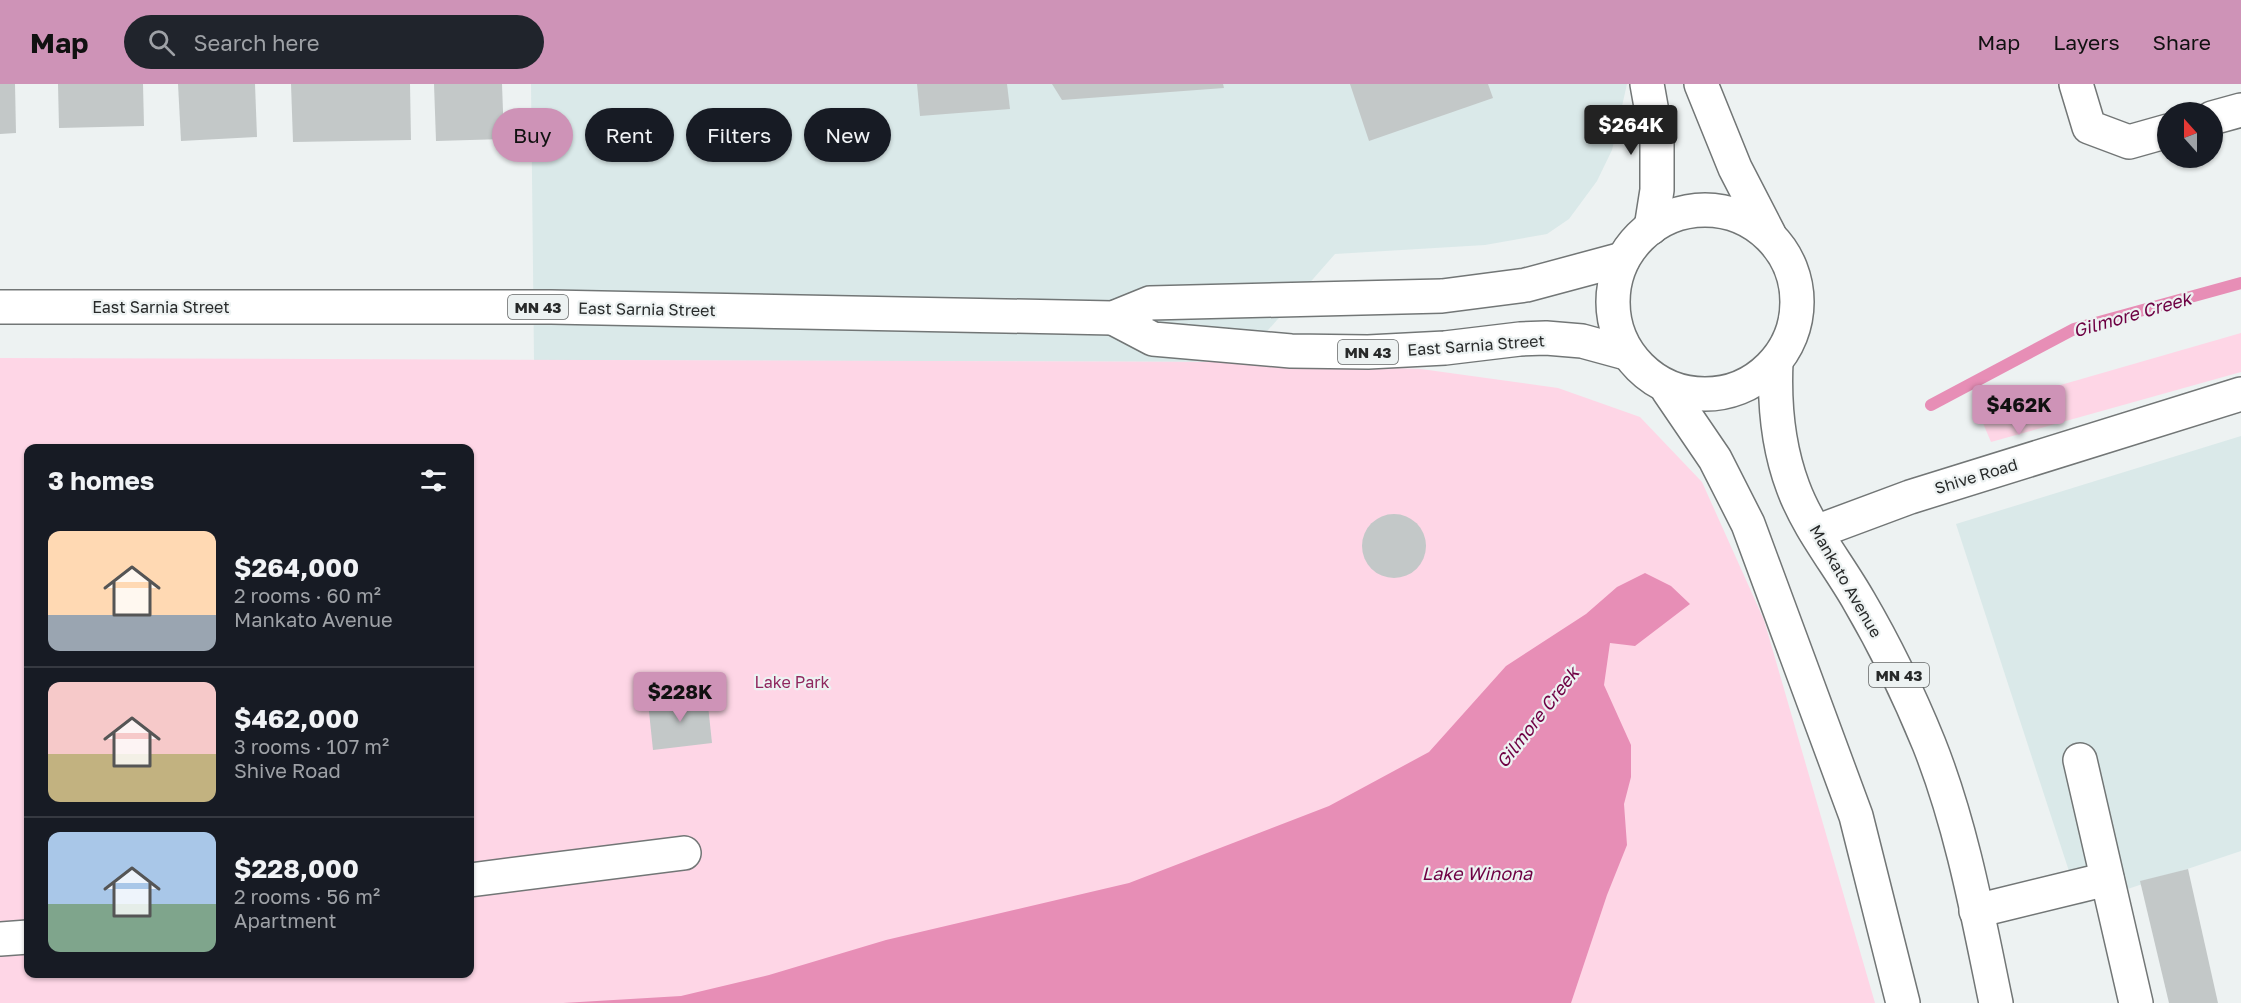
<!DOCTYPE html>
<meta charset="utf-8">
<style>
:root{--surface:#171b24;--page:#20242c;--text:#f1f3f6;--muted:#9ea1a6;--line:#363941;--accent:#ce93b7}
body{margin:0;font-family:"Golos Text",sans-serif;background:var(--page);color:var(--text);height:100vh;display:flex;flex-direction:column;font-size:22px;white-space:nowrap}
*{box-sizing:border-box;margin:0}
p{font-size:20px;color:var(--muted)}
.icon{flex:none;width:33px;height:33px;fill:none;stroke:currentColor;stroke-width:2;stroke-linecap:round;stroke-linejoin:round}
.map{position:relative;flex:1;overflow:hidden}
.drawer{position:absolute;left:24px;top:360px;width:450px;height:534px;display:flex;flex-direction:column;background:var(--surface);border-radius:12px;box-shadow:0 2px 4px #0004}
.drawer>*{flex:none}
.hud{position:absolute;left:492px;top:24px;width:570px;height:54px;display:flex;gap:12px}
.needle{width:39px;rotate:339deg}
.buttons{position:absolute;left:2157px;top:18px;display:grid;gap:12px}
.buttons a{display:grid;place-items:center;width:66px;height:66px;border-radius:50%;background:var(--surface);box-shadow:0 2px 4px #0004;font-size:30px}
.price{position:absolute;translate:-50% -51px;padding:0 14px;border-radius:6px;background:var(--accent);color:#111;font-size:20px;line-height:39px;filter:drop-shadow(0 2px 3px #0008)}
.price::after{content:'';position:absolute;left:50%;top:36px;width:18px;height:14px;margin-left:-9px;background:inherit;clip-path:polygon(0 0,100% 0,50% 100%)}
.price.selected{background:#222;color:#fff}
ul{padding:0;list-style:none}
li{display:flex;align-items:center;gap:18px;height:150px;padding:0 24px}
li+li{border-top:2px solid var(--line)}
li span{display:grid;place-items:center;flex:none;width:168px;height:120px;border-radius:12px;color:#555}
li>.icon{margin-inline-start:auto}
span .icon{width:72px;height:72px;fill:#fffc;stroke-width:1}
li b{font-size:26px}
h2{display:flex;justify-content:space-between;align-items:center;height:72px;padding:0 24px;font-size:26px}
.tag{padding:0 21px;border-radius:27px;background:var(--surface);box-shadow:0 2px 4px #0004;font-size:21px;line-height:54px}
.tag.selected{background:var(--accent);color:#111}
header{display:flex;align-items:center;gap:36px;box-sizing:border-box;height:84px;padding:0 30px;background:var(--accent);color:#111}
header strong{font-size:28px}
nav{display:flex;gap:33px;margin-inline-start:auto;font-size:21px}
.search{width:420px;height:54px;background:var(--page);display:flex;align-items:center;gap:15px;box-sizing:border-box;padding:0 21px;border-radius:33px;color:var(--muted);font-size:22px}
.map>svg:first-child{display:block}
.built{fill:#dae9e9}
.green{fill:#fed6e6;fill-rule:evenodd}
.water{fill:#e78eb6}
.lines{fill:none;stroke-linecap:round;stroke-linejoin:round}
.stream{stroke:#e78eb6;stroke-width:12}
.building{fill:#c3c8c8}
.minor-casing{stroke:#727676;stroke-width:36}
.major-casing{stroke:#727676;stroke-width:36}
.minor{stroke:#fff;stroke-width:33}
.major{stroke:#fff;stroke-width:33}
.labels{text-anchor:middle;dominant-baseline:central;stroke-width:4.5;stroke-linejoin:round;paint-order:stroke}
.shield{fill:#edf2f2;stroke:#636666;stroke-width:1.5}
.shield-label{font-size:15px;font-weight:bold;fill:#282a2a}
.street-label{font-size:16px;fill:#282a2a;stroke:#edf2f2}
.park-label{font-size:16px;fill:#8f275e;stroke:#edf2f2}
.water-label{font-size:18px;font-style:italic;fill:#6e0043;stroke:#edf2f2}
</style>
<header>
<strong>Map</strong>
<div class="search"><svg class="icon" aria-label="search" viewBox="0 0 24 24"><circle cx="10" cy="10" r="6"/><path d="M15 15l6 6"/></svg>Search here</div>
<nav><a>Map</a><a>Layers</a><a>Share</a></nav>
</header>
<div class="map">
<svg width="2241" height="919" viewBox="0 0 2241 919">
<rect width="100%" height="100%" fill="#edf2f2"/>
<g class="built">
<polygon points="531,0 1627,0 1612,66 1597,97 1569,135 1547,150 1485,161 1335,170 1240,278 534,276"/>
<polygon points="2241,352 2241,767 2080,821 1956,440"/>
</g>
<g class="green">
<polygon points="2241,249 2241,288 1991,358 1977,325"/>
<path d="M0 274 1240 278 1421 285 1558 304 1640 333 1702 398 1764 536 1875 919H0ZM28 364H470V890H28Z"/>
</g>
<polygon class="water" points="1645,489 1671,502 1690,520 1635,562 1610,559 1604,601 1631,661 1631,693 1624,720 1627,761 1607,811 1571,919 563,919 681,912 769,891 886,856 1129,799 1329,722 1429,668 1506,582 1586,530 1617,503"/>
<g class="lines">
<polyline class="stream" points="1931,321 2074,245 2241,199"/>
</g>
<g class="building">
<polygon points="0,0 15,0 16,49 0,50"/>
<polygon points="58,0 143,0 144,42 59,44"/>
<polygon points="178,0 255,0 257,53 181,57"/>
<polygon points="291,0 410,0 411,56 293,58"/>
<polygon points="434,0 502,0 504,55 436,57"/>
<polygon points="917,0 1007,0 1010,25 920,32"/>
<polygon points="1052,0 1223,0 1224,4 1062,16"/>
<polygon points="1350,0 1488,0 1493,14 1369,57"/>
<circle cx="1394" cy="462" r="32"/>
<polygon points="707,612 712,659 653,666 648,618"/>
<polygon points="2188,785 2218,919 2169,919 2140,797"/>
</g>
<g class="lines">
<defs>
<g id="minor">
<polyline points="2076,0 2089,43 2129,58 2168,47"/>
<polyline points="2212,34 2241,26"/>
<polyline points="1816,448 1910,413 2241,310"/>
<polyline points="2080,676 2136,919"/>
<polyline points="470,796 684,769"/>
<polyline points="1976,827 2107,795"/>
<polyline points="0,855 28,853"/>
</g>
<g id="major">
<polyline points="1647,0 1657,56 1657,106 1651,144"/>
<polyline points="1701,0 1735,84 1769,150"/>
<circle cx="1705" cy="218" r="92"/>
<polyline points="0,223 551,223 1113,234 1150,219 1442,212 1526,201 1623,175"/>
<polyline points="1113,234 1153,255 1291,267 1368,268 1445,264 1520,255 1546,254 1582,257 1626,269"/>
<path d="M1776 278C1774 321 1778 363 1793 403 1808 444 1838 480 1859 517 1886 563 1909 611 1929 660 1962 743 1978 832 1996 919"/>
<polyline points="1668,306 1715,375 1748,440 1856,732 1903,919"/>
</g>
</defs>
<use href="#minor" class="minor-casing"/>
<use href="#major" class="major-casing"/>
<use href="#minor" class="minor"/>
<use href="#major" class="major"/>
</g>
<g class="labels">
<g class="shield">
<rect x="508" y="211" width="60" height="24" rx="4.5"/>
<rect x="1338" y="256" width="60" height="24" rx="4.5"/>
<rect x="1869" y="579" width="60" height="24" rx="4.5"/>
</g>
<g class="shield-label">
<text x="538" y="223">MN 43</text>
<text x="1368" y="268">MN 43</text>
<text x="1899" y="591">MN 43</text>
</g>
<g class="street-label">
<text x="161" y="223">East Sarnia Street</text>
<text transform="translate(647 225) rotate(1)">East Sarnia Street</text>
<text transform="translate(1476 261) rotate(-4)">East Sarnia Street</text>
<text transform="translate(1976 392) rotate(-17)">Shive Road</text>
<text transform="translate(1846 497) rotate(60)">Mankato Avenue</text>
</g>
<g class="park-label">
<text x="792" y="598">Lake Park</text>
</g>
<g class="water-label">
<text transform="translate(2132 230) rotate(-16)">Gilmore Creek</text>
<text transform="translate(1537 633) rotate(-52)">Gilmore Creek</text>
<text x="1477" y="789">Lake Winona</text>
</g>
</g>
</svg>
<div class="buttons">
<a><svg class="needle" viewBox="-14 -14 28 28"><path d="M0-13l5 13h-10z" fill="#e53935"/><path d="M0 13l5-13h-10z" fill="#9ea1a6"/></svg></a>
</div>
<b class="price selected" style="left:1631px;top:72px">$264K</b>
<b class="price" style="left:2019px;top:352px">$462K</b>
<b class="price" style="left:680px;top:639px">$228K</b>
<div class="hud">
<a class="tag selected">Buy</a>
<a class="tag">Rent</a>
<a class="tag">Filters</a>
<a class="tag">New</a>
</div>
<section class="drawer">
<h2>3 homes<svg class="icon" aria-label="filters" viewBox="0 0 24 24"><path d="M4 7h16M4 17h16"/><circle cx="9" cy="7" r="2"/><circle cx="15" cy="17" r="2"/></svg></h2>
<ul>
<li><span style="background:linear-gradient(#ffd9b3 70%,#9aa5b1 0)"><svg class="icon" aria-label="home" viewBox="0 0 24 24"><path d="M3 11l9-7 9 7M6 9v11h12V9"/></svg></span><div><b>$264,000</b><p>2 rooms · 60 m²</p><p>Mankato Avenue</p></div></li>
<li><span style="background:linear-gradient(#f6c9c9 60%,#c2b280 0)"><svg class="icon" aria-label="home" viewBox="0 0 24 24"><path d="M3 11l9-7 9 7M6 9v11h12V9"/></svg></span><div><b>$462,000</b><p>3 rooms · 107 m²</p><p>Shive Road</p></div></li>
<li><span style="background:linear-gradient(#a9c7e8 60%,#7fa58c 0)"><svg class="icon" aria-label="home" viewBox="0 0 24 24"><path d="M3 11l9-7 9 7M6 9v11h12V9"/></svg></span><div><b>$228,000</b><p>2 rooms · 56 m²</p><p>Apartment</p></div></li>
</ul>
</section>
</div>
